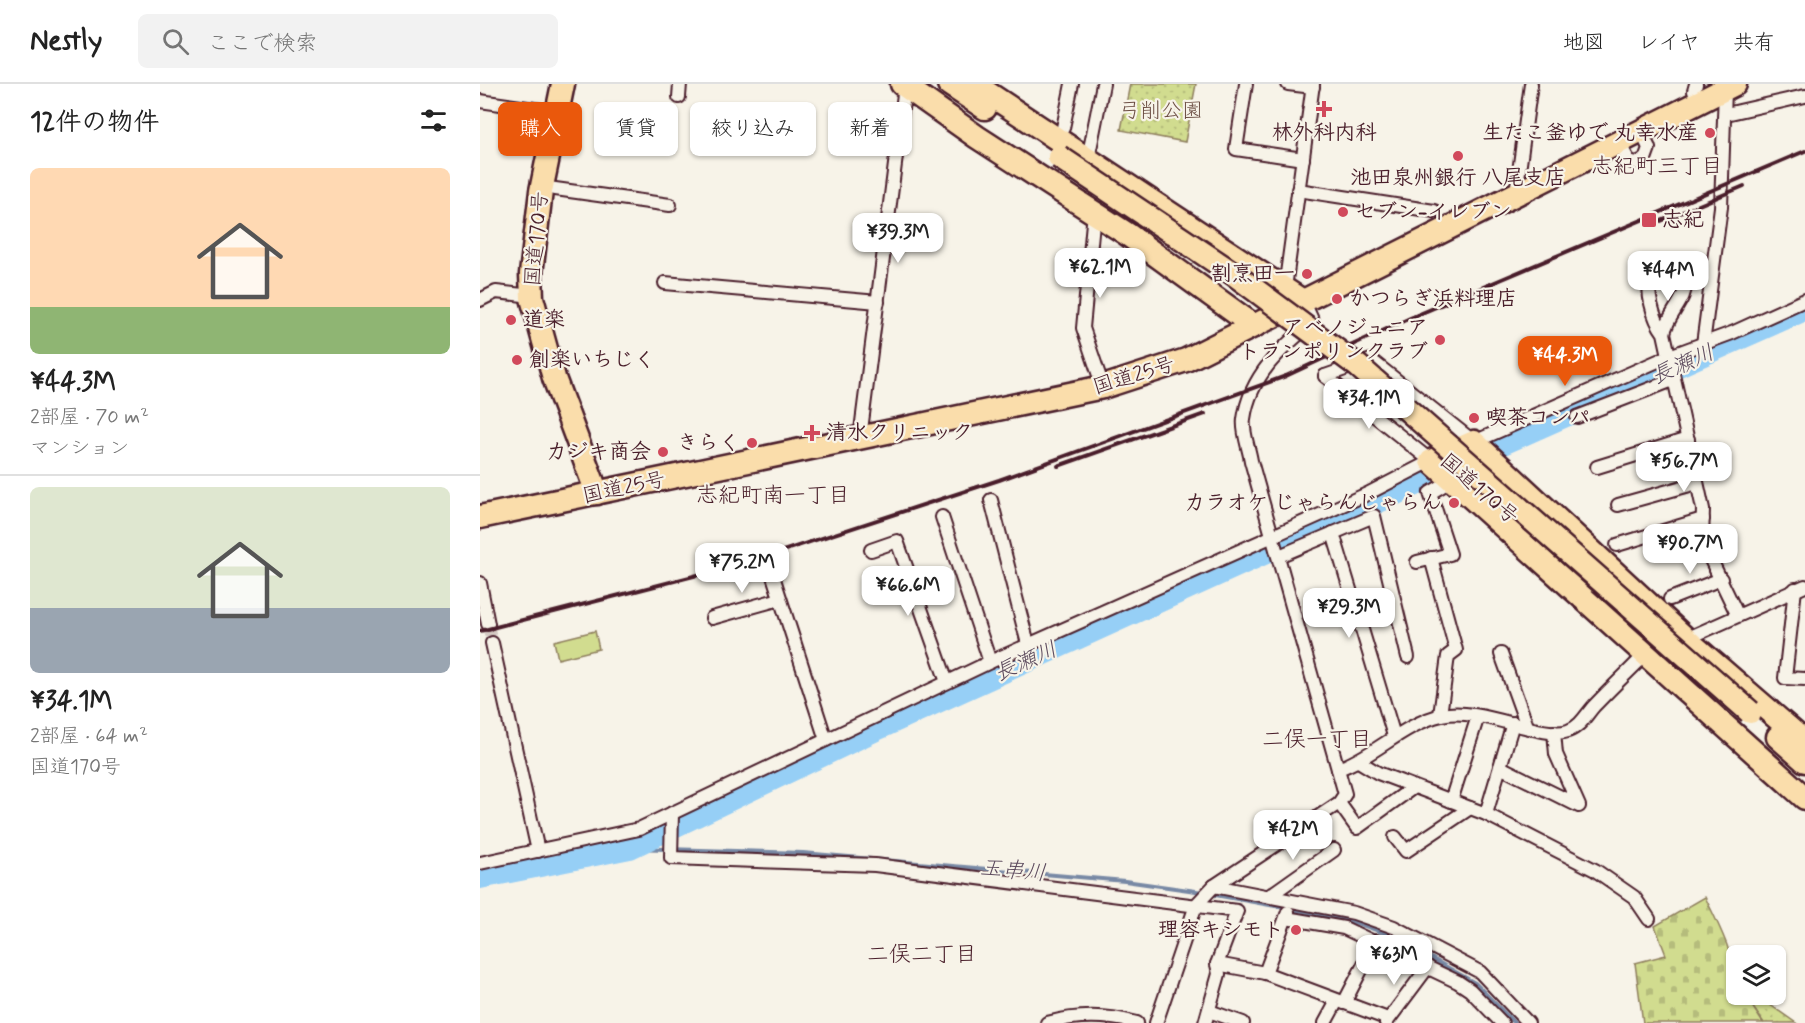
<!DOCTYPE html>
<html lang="ja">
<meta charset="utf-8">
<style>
:root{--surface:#fff;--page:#f2f2f2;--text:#222;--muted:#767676;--line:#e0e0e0;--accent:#ea580c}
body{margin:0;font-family:Mynerve,"Klee One",sans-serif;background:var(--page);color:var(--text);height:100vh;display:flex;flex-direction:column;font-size:22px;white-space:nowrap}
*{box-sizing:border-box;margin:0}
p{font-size:20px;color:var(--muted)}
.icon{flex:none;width:33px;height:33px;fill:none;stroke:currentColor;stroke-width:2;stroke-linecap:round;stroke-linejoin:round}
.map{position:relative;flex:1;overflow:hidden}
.panel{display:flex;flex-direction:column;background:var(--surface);width:480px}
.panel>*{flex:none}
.hud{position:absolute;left:18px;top:18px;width:570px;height:54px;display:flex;gap:12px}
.controls{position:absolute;left:1246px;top:861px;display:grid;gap:12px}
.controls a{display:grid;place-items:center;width:60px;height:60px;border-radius:9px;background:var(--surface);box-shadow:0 2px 4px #0004;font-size:30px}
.price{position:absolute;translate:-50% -51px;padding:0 14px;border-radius:12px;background:#fff;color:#222;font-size:20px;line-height:39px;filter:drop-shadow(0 2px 3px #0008)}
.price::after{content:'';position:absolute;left:50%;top:36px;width:18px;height:14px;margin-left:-9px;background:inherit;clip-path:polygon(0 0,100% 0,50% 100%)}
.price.current{background:var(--accent);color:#fff}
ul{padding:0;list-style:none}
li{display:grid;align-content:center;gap:12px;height:318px;padding:0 30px}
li+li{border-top:2px solid var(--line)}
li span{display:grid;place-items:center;height:186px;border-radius:9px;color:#555}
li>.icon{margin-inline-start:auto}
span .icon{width:108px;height:108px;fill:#fffc;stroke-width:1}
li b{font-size:26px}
h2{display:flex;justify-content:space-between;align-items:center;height:72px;padding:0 30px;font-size:26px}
.tag{padding:0 21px;border-radius:9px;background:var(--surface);box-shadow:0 2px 4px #0004;font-size:21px;line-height:54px}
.tag.current{background:var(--accent);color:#fff}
header{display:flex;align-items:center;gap:36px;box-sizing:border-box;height:84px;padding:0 30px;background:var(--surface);border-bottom:2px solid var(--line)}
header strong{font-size:28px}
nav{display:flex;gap:33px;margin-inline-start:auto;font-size:21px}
.search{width:420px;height:54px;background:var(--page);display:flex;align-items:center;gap:15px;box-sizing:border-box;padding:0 21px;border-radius:9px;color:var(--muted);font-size:22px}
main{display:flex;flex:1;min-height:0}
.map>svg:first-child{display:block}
.grass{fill:url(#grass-dots);stroke:#8e7e5d;stroke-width:1.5}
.cemetery{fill:url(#cemetery-stones);stroke:#8e7e5d;stroke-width:1.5}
.pitch{fill:#d1dc8f;stroke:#8e7e5d;stroke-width:1.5}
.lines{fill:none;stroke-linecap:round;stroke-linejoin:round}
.stream{stroke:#7889a5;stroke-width:4}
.river{stroke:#96cff6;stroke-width:22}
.street-tunnel{stroke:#d4c9c2;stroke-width:12;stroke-dasharray:12 6;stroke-linecap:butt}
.street-casing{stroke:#4a1f2b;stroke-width:16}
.highway-casing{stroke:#4a1f2b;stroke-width:27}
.street{stroke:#f7f3e8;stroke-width:12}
.highway{stroke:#faddab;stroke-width:22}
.rail{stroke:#4a1f2b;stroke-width:4}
.highway-bridge-casing{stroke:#4a1f2b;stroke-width:27;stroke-linecap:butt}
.highway-bridge{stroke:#faddab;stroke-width:22}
.poi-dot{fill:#d1495b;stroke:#f7f3e8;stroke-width:2}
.labels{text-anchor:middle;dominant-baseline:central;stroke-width:4.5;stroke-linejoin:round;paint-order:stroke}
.park-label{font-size:21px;fill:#6c4e44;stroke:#f7f3e8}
.poi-label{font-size:21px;font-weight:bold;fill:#4a1f2b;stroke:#f7f3e8;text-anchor:end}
.street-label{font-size:21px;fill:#4a1f2b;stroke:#f7f3e8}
.neighbourhood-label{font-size:22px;fill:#4a1f2b;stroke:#f7f3e8}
.water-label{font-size:22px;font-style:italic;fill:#5d4b5e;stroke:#f7f3e8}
</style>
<header>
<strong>Nestly</strong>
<div class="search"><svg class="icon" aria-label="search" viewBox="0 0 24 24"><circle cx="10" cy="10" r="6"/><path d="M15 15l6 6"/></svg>ここで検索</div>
<nav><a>地図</a><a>レイヤ</a><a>共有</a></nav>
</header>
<main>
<section class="panel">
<h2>12件の物件<svg class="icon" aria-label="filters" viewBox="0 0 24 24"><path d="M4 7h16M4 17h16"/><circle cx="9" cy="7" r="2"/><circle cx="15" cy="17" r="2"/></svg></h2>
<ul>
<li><span style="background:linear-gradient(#ffd9b3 75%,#8fb573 0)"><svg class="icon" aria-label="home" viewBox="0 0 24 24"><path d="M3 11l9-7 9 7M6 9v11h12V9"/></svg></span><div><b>¥44.3M</b><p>2部屋 · 70 m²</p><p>マンション</p></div></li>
<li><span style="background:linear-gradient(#dfe7d0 65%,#9aa5b1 0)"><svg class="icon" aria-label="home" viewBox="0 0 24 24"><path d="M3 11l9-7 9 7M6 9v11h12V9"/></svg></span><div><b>¥34.1M</b><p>2部屋 · 64 m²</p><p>国道170号</p></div></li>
</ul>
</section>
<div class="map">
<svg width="1325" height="939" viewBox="0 0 1325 939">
<defs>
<pattern id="grass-dots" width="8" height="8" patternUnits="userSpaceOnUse" patternTransform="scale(1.5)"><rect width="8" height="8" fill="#d1dc8f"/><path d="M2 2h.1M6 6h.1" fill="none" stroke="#b5bc7c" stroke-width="1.8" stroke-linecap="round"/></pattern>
<pattern id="cemetery-stones" width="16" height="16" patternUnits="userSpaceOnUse" patternTransform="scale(1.5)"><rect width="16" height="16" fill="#d1dc8f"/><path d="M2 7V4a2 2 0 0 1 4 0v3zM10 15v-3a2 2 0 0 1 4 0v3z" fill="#b5bc7c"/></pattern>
</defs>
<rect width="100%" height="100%" fill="#f7f3e8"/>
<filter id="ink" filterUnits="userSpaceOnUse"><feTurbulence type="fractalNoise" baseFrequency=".0167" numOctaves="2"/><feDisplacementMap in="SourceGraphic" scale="12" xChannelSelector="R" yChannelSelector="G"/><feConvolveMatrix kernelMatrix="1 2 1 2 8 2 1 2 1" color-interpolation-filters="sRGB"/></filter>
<g filter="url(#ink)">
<g class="grass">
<polygon points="650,0 716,0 705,58 641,46"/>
<polygon points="1276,910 1276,911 1316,939 1284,939 1269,918"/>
</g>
<path class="cemetery" d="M1225 813C1240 843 1257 877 1257 910L1265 911 1283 939H1163L1155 879 1186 871 1175 842Z"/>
<polygon class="pitch" points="115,547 119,565 78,575 74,557"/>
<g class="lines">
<g class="stream">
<polyline points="150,764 323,769 645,797 723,808"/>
<polyline points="730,810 866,835 910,851 995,899 1034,939"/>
</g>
<g class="river">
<polyline points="1014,364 1325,226"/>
<polyline points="0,794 150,764 396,646 945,397"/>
</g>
<polyline class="street-tunnel" points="8,540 12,559"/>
<defs>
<g id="street">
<polyline points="766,0 756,65 823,75"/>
<polyline points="808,0 833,3"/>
<polyline points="1216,0 1214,7 1218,19"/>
<polyline points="199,13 200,0"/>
<polyline points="0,17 75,28"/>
<polyline points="1246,30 1325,12"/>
<polyline points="577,55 583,44 592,0"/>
<polyline points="1139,59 1149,77 1157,79 1165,75 1169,64 1161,47"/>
<polyline points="608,75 623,0"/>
<polyline points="61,103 190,121"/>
<polyline points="818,106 954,127"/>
<polyline points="1036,109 1051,0"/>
<polyline points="614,128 603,244 623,303"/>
<polyline points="185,199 398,218"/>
<polyline points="805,204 833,0"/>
<polyline points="0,216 16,208 52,212"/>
<path d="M1184 249C1174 236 1163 204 1174 190L1191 187 1205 196C1208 216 1188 229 1184 249L1223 425 1222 457 1257 530"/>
<polyline points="1223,260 1241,123 1245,5"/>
<polyline points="845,292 891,276 994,358 1187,273 1252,249 1325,216"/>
<polyline points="1097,333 1193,296"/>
<polyline points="380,354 425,2"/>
<polyline points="1117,383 1208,355"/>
<polyline points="511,416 548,560"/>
<polyline points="1138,421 1217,399"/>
<polyline points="462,433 510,578"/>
<polyline points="853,449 914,652"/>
<polyline points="1137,461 1223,435"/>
<polyline points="391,466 417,457 467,598"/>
<polyline points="799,472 894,432 928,573"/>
<polyline points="951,474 976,566 968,572 960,631"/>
<polyline points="937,478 970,470 950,409 972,396"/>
<polyline points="293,492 346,656"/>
<polyline points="0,499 8,540"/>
<polyline points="1315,505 1305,594 1325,595"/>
<polyline points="1190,515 1241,495"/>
<polyline points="232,534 300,515"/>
<polyline points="1206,555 1325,502"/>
<polyline points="12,559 58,767"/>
<polyline points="1021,570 1047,642"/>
<polyline points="880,678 898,689 1006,730 1115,786 1154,813 1169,835"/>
<polyline points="1020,683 1099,722 1076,670 1074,648"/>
<path d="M858 685C895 672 923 640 962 631 999 622 1063 656 1088 647 1101 642 1106 631 1114 622 1131 604 1149 587 1166 570"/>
<polyline points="971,717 998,632"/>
<polyline points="859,719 877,744 934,703"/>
<polyline points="192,729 191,774 395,781 757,827 737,880 739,890 725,939"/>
<polyline points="1006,730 1033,639"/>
<polyline points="915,753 926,767 990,724"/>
<polyline points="0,779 159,745 510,578 887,410 951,377 845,292"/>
<polyline points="734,802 874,829 914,843 1000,888 1048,939"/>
<polyline points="789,812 854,766"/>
<polyline points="806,834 864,844 978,898 990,906 1022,939"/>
<polyline points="737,880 785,889 908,935"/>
<polyline points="785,889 808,828"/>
<polyline points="864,919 896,857"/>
<polyline points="729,927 763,939"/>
<path d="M567 939C596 931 628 931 657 939"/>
<path d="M676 939 716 821 734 802 859 719 865 710 771 377C769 364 762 347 764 335 770 292 801 264 833 238L824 218"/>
<polyline points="845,939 857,917"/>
<polyline points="906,939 948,883"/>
</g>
<g id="highway">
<polyline points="83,0 61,107 51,190 52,214 74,294 117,409"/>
<polyline points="422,0 497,53 647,150 774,242"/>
<polyline points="469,0 505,24"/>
<polyline points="494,0 824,218"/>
<polyline points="0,433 623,303 706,276 1255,0"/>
<polyline points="1298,653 1325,677"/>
<polyline points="1325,658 1206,555 994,358 951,377 1325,714"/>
</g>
</defs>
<use href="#street" class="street-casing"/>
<use href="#highway" class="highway-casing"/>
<use href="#street" class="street"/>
<use href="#highway" class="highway"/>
<g class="rail">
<polyline points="1181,137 1264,102"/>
<polyline points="578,382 725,330"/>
<polyline points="0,547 272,477 519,396 806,292 930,234 1325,67"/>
</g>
<defs>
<polyline id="highway-bridge" points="579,73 751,188 878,282 1270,628"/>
</defs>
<use href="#highway-bridge" class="highway-bridge-casing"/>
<use href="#highway-bridge" class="highway-bridge"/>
</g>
</g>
<g class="poi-dot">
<path d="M841 16h6v6h6v6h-6v6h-6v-6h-6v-6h6z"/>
<circle cx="1230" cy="49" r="6"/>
<circle cx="978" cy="72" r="6"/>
<circle cx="863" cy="128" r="6"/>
<rect x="1161" y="128" width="16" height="16" rx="3"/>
<circle cx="827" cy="190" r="6"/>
<circle cx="857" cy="215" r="6"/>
<circle cx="31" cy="236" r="6"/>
<circle cx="960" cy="256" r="6"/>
<circle cx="37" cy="276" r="6"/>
<circle cx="994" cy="334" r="6"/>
<path d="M329 340h6v6h6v6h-6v6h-6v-6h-6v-6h6z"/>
<circle cx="272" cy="359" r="6"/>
<circle cx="183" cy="368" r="6"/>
<circle cx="974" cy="419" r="6"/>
<circle cx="816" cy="846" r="6"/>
</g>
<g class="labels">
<g class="park-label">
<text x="681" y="27">弓削公園</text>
</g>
<g class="poi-label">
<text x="844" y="49" text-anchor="middle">林外科内科</text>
<text x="1218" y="49">生たこ釜ゆで 丸幸水産</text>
<text x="978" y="94" text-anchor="middle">池田泉州銀行 八尾支店</text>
<text x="875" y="128" text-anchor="start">セブン-イレブン</text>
<text x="1182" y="136" text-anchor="start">志紀</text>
<text x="815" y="190">割烹田一</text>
<text x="869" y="215" text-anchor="start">かつらぎ浜料理店</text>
<text x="43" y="236" text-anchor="start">道楽</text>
<text x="948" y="244">アベノジュニア<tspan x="948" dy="24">トランポリンクラブ</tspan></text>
<text x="49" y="276" text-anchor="start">創楽いちじく</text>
<text x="1006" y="334" text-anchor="start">喫茶コンパ</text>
<text x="346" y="349" text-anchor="start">清水クリニック</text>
<text x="260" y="359">きらく</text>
<text x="171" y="368">カジキ商会</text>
<text x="962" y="419">カラオケ じゃらんじゃらん</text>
<text x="804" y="846">理容キシモト</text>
</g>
<g class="street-label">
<text transform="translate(57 155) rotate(-85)">国道170号</text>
<text transform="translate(654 292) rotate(-17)">国道25号</text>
<text transform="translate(144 404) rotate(-12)">国道25号</text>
<text transform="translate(999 405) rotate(41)">国道170号</text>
</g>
<g class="neighbourhood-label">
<text x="1177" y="83">志紀町三丁目</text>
<text x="293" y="412">志紀町南一丁目</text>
<text x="837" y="656">二俣一丁目</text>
<text x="442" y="871">二俣二丁目</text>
</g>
<g class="water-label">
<text transform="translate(1203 281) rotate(-24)">長瀬川</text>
<text transform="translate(546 578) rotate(-24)">長瀬川</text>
<text transform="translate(533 787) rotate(5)">玉串川</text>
</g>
</g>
</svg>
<div class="controls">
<a><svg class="icon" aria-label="layers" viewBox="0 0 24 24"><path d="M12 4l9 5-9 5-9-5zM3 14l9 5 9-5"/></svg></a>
</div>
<b class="price" style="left:418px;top:180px">¥39.3M</b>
<b class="price" style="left:620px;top:215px">¥62.1M</b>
<b class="price" style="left:1188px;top:218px">¥44M</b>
<b class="price current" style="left:1085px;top:303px">¥44.3M</b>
<b class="price" style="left:889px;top:346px">¥34.1M</b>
<b class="price" style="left:1204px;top:409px">¥56.7M</b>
<b class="price" style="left:1210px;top:491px">¥90.7M</b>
<b class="price" style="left:262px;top:510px">¥75.2M</b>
<b class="price" style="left:428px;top:533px">¥66.6M</b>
<b class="price" style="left:869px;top:555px">¥29.3M</b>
<b class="price" style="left:813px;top:777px">¥42M</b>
<b class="price" style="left:914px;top:902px">¥63M</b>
<div class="hud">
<a class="tag current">購入</a>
<a class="tag">賃貸</a>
<a class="tag">絞り込み</a>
<a class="tag">新着</a>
</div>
</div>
</main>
